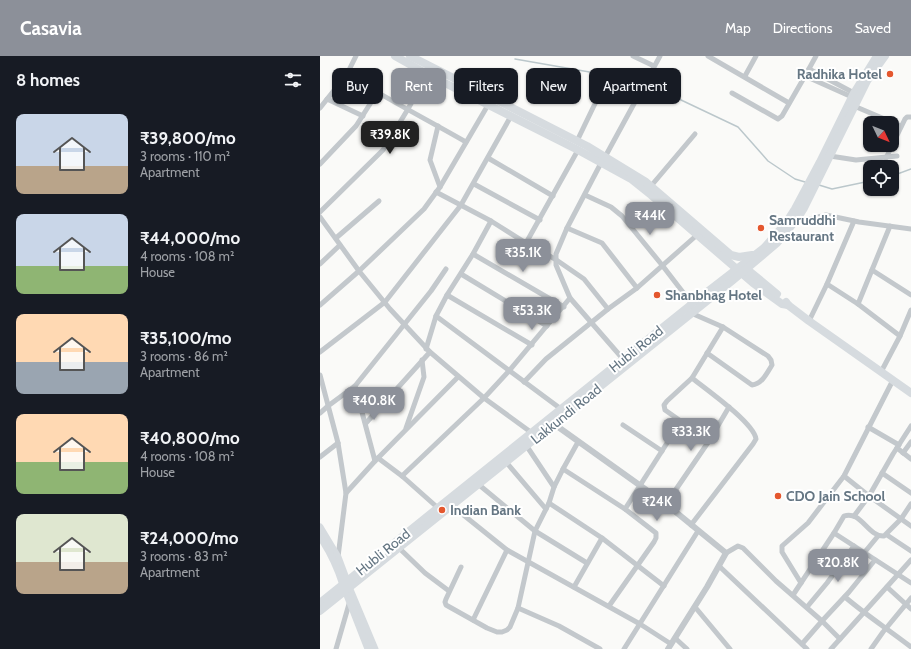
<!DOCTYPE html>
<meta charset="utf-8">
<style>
:root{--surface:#171b24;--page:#242831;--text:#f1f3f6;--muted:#9ea1a6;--accent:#8c9099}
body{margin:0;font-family:Cabin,sans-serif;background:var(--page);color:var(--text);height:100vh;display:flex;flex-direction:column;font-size:15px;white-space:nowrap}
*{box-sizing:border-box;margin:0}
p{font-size:13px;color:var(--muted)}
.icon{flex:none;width:22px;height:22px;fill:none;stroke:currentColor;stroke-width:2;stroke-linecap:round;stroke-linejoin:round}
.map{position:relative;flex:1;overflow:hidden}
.panel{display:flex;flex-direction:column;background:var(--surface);width:320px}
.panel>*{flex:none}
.top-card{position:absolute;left:12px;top:12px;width:380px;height:36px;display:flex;gap:8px}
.needle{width:26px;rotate:133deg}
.controls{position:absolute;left:543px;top:60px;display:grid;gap:8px}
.controls a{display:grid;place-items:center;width:36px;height:36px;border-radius:8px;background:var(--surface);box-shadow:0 1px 3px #0004;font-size:20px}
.price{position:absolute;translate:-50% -34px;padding:0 9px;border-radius:8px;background:var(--accent);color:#fff;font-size:13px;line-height:26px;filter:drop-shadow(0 1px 2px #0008)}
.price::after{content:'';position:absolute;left:50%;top:24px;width:12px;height:9px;margin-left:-6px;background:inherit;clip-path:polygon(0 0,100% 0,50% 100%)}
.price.active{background:#222;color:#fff}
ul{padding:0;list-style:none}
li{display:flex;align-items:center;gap:12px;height:100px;padding:0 16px}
li span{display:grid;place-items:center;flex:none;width:112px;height:80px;border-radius:8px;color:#555}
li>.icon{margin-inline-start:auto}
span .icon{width:48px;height:48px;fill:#fffc;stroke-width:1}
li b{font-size:17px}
h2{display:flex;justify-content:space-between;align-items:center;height:48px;padding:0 16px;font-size:17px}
.chip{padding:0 14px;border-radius:8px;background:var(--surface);box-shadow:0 1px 3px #0004;font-size:14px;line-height:36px}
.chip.active{background:var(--accent);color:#fff}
header{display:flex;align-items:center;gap:24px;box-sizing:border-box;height:56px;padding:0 20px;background:var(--accent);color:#fff}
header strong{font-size:19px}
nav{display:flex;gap:22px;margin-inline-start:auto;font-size:14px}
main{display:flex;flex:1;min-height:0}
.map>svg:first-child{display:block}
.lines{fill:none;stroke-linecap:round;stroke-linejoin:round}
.stream{stroke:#bbc7cb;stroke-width:1.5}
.minor{stroke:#c3c8cc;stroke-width:5}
.tertiary{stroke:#c3c8cc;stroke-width:6}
.secondary{stroke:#d6dbdf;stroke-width:7}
.primary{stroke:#d6dbdf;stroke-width:8}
.poi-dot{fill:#e4572e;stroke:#fff;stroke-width:1.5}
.labels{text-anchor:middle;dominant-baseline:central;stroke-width:4;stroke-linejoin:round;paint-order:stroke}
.poi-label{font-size:14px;font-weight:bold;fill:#657683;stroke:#fff;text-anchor:start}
.street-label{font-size:14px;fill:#657683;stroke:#fff}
</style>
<header>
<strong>Casavia</strong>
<nav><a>Map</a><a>Directions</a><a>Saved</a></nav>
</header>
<main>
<section class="panel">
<h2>8 homes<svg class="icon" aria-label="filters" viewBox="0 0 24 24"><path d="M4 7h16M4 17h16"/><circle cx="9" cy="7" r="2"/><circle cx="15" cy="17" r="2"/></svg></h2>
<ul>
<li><span style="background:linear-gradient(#c9d6e8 65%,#b9a48a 0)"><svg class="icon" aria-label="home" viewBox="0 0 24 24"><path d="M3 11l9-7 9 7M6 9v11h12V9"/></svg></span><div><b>₹39,800/mo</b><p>3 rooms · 110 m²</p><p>Apartment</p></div></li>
<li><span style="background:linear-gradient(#c9d6e8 65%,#8fb573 0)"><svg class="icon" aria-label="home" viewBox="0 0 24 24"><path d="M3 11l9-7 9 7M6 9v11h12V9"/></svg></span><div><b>₹44,000/mo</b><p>4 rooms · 108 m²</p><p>House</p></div></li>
<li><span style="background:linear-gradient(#ffd9b3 60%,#9aa5b1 0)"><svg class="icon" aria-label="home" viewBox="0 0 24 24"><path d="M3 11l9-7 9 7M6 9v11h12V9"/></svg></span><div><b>₹35,100/mo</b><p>3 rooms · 86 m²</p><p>Apartment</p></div></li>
<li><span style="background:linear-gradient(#ffd9b3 60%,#8fb573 0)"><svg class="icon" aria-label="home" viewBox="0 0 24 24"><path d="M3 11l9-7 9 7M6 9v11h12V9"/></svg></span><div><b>₹40,800/mo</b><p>4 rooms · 108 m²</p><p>House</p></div></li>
<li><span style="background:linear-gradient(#dfe7d0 60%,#b9a48a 0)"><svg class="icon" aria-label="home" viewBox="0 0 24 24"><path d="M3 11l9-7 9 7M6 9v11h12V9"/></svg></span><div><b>₹24,000/mo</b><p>3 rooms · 83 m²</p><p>Apartment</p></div></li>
</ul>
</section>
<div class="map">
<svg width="591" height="593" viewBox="0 0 591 593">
<rect width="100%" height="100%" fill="#fafaf8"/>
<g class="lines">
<g class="stream">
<polyline points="195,3 321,25 418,71 448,105 475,123 485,126"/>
<polyline points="572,120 591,113"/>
<polyline points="499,129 512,133 550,125"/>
</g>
<g class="minor">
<polyline points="313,0 334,10"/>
<polyline points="388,0 469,47"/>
<polyline points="489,13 534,37"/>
<path d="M27 18C65 42 106 63 146 86"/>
<polyline points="425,20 436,0"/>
<polyline points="485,20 532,41"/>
<polyline points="412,37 458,63 462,60 485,20 496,0"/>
<polyline points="7,43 43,60"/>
<polyline points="534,50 581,70"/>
<polyline points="0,52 27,18 36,0"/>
<polyline points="118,70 110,104 120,131"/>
<polyline points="257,85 283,31"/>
<polyline points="510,100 536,104 577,100"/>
<polyline points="285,101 340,0"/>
<polyline points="168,102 233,140"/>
<polyline points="566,102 585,63 587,61 591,61"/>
<polyline points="0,108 36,70 57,37"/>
<polyline points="154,128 220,164"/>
<polyline points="331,130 375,78"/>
<polyline points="116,136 171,165 206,187 235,203 264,223 288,253"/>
<polyline points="265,139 291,151 302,160 342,209 372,248"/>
<polyline points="0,156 63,94 88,53 107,18"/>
<polyline points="0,161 39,215 70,253 110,296 164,342 212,377"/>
<polyline points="477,163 486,164 506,159 539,166 591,173"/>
<polyline points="247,172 282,187 317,232"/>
<polyline points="16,182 59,145"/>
<polyline points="206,187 258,94"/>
<polyline points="153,198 244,251"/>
<polyline points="0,208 20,189"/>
<polyline points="552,214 591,239"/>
<polyline points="141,218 227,270"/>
<polyline points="507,228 538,248 580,280"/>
<polyline points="127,239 212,289"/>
<polyline points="250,242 303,303"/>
<polyline points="538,248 570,170"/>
<polyline points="0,249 39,215 104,153 120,131 168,49"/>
<path d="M371 257 403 271 448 300 451 304 452 309C447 317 442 328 432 329L387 297"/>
<polyline points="116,260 241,353"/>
<polyline points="489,265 507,228 534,165"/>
<polyline points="106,293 116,260 127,239 153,198 171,165"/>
<polyline points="0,296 65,246 141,149 191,60"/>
<polyline points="561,316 580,280 591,254"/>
<polyline points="0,319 18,387 26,437 18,501"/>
<polyline points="372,322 347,345 344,349 345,354 389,385"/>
<polyline points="204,326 226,303 288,253 317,232 377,179"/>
<polyline points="35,330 55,405"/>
<polyline points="0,357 8,350 35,330 111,235 126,213"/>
<polyline points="46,367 110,296"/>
<polyline points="303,369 342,395"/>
<polyline points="591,370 573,398 549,440 591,470"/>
<polyline points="548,371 579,389"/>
<polyline points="86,372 104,321 102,304"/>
<polyline points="206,389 234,431"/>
<polyline points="577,392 591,403"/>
<polyline points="583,397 591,386"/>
<polyline points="0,401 18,387"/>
<polyline points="58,402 82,420 118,452"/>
<polyline points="186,406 226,453"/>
<polyline points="243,413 305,453 336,477 336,482 334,486 289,550"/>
<polyline points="562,417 591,437"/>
<polyline points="82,420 164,342 189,315 250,242 236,209 236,198 247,172 281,107"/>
<polyline points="524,420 549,440 534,460"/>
<polyline points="158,428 215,475 267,507"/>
<polyline points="26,437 55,405 138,321"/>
<polyline points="229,447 282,482 344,530"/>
<polyline points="346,448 389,385 409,351"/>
<polyline points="131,449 187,494 320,568 351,588"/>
<polyline points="305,453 361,365"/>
<path d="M371 469 433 388 436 383C434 367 386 333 372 322L403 271"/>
<polyline points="514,477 591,527"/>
<polyline points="567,479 591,495"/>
<polyline points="78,491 105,517 129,535"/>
<polyline points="406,497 418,490 423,492 456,525 502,565 529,536 555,504"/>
<polyline points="544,497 558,480"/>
<polyline points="399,510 487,593"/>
<polyline points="141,511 126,543 125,546 126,549 167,572 177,576 182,576 187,574 190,571 198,552 215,475 229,447 234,431 243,413 258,386"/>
<polyline points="481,527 462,496 462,490 488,467 524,420 573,324"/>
<polyline points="254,531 282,482"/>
<polyline points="567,531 591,553"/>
<path d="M473 539 514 477 524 460C541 454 548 481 564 480L581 463 591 448"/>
<path d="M525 541C546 559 569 574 591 591"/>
<polyline points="375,551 410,593"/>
<polyline points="487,551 507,527 534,490"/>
<polyline points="198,552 239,570 280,593"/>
<polyline points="153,564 187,494"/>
<polyline points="355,582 367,593"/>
<polyline points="482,588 502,565 520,583 591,504"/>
<polyline points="16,593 29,548"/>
<polyline points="304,593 378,475"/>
<polyline points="511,593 520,583"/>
<polyline points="551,593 563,576 591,542"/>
</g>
<polyline class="tertiary" points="234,368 346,448 406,497 387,531 348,593"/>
<g class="secondary">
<polyline points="0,471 18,501 27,525"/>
<path d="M0 481C11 497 17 510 23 529"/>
<polyline points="29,531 55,593"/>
<polyline points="25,534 48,593"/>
</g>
<g class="primary">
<polyline points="75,0 107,18 258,94 311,123 331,139 433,227 462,248 468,249"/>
<polyline points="90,0 267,90 326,126 411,199 419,201 432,199"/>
<polyline points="423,210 457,238"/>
<polyline points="466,246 468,249 489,265 591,337"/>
<polyline points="68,492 383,239 444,192 466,167 475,153 500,106 534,37 557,0"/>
<polyline points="0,547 37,517"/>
<polyline points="0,555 412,225 457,187 477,163 484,152 547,25 565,0"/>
</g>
</g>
<g class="poi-dot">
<circle cx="570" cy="18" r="4"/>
<circle cx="441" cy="172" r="4"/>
<circle cx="337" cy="239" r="4"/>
<circle cx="458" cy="440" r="4"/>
<circle cx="122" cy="454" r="4"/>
</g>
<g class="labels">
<g class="poi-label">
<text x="562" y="18" text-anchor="end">Radhika Hotel</text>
<text x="449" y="164">Samruddhi<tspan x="449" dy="16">Restaurant</tspan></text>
<text x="345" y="239">Shanbhag Hotel</text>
<text x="466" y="440">CDO Jain School</text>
<text x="130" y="454">Indian Bank</text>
</g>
<g class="street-label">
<text transform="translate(316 293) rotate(-39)">Hubli Road</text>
<text transform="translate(246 358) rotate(-39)">Lakkundi Road</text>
<text transform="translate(63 496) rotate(-39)">Hubli Road</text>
</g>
</g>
</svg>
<div class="controls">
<a><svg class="needle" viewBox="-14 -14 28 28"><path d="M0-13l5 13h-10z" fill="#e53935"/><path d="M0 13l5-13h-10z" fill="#9ea1a6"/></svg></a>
<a><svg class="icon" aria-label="locate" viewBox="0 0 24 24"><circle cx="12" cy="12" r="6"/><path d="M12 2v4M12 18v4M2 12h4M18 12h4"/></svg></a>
</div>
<b class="price active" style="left:70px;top:99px">₹39.8K</b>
<b class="price" style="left:330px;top:180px">₹44K</b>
<b class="price" style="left:203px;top:217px">₹35.1K</b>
<b class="price" style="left:212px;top:275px">₹53.3K</b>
<b class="price" style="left:54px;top:365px">₹40.8K</b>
<b class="price" style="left:371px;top:396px">₹33.3K</b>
<b class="price" style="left:337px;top:466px">₹24K</b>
<b class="price" style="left:518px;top:527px">₹20.8K</b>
<div class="top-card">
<a class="chip">Buy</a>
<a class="chip active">Rent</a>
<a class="chip">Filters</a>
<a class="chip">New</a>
<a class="chip">Apartment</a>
</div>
</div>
</main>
